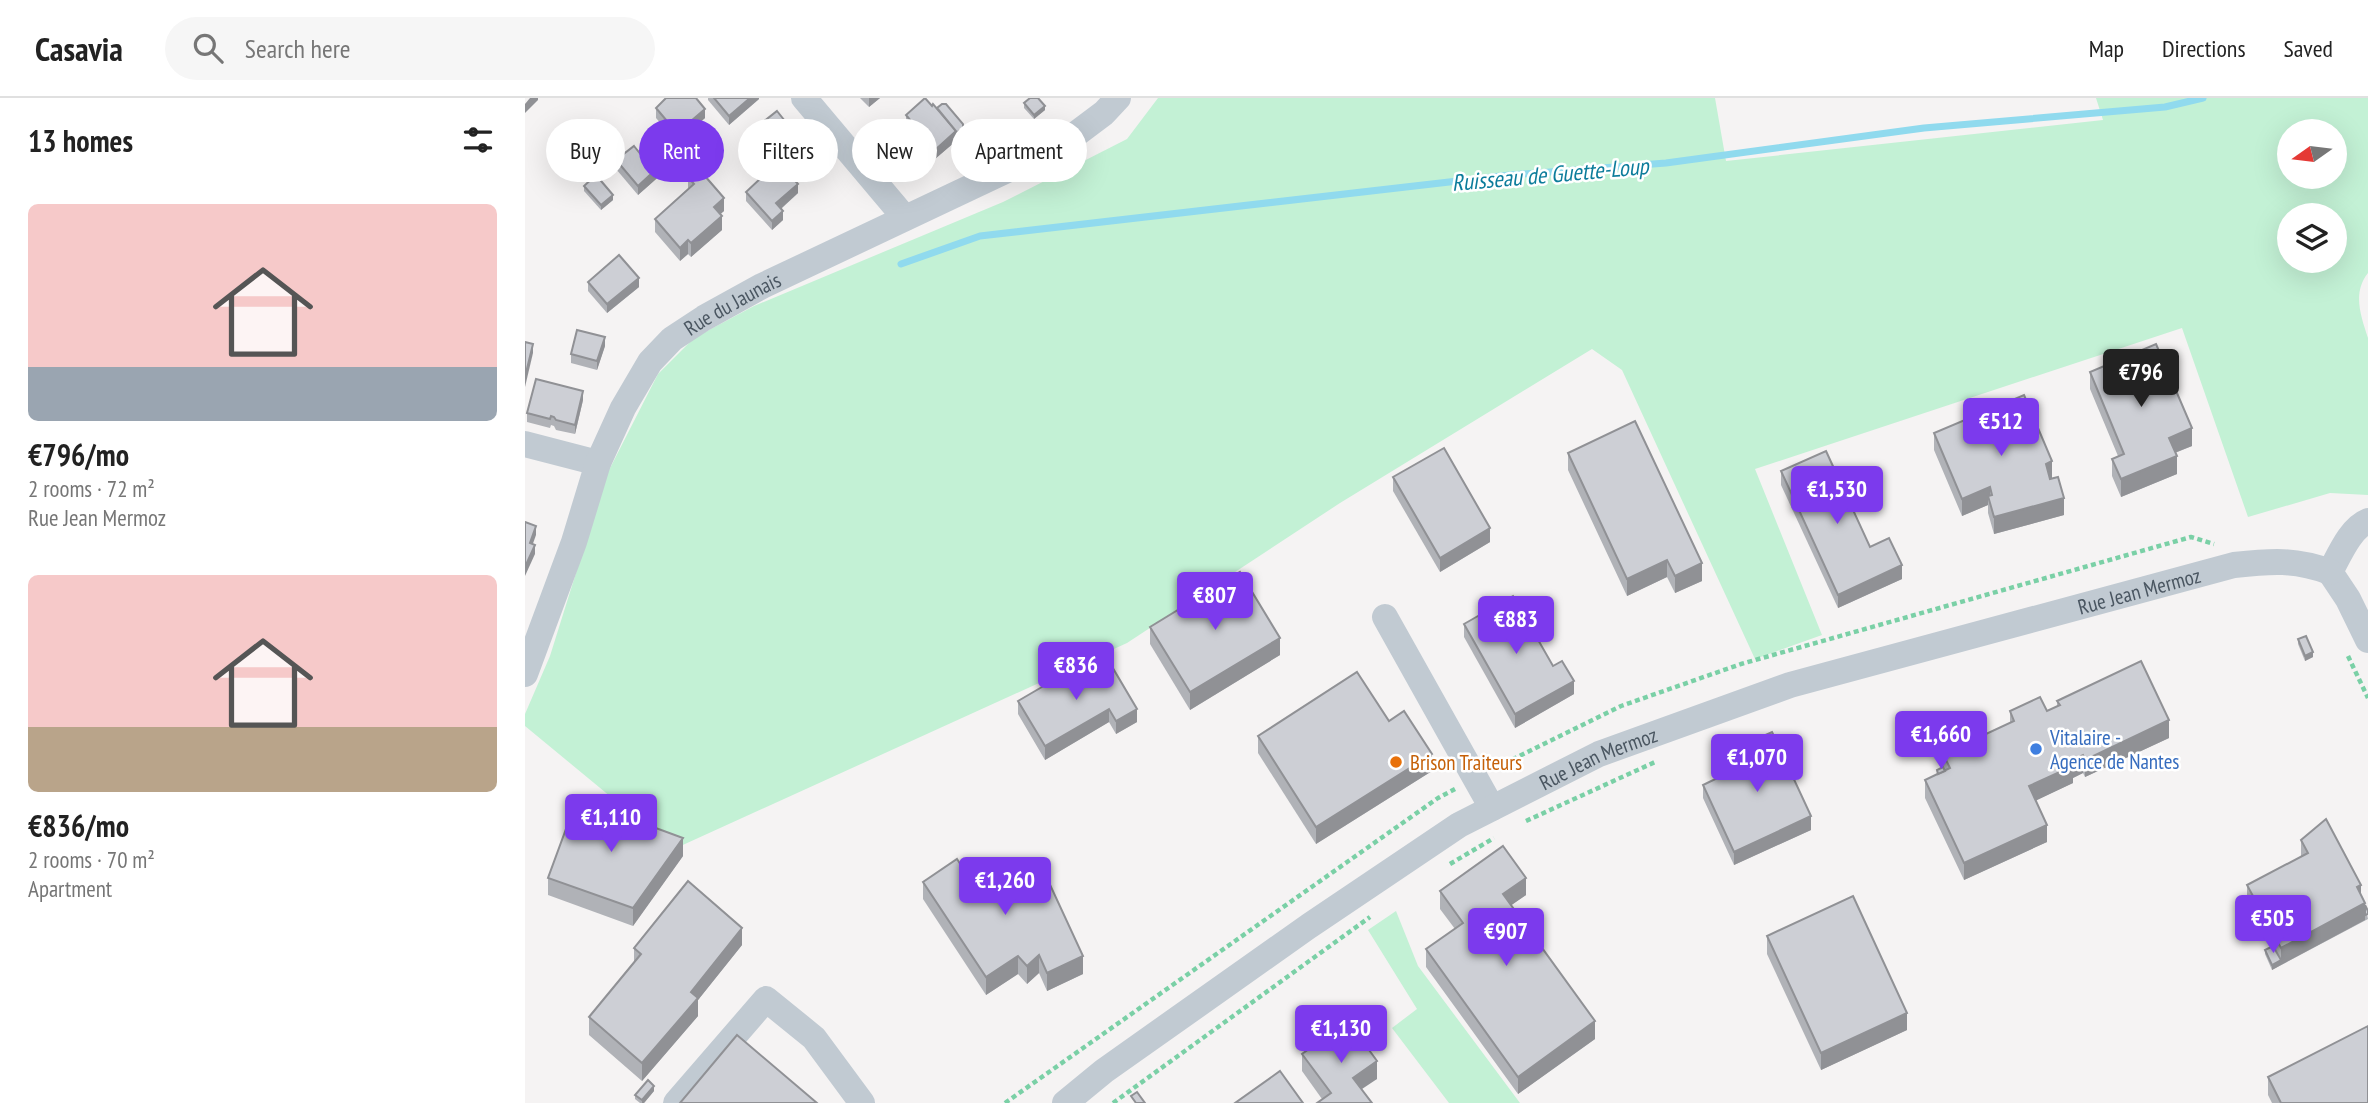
<!DOCTYPE html>
<meta charset="utf-8">
<style>
:root{--surface:#fff;--page:#f6f6f6;--text:#222;--muted:#767676;--line:#e0e0e0;--accent:#7c3aed}
body{margin:0;font-family:"PT Sans Narrow",sans-serif;background:var(--page);color:var(--text);height:100vh;display:flex;flex-direction:column;font-size:26px;white-space:nowrap}
*{box-sizing:border-box;margin:0}
p{font-size:23px;color:var(--muted)}
.icon{flex:none;width:38px;height:38px;fill:none;stroke:currentColor;stroke-width:2;stroke-linecap:round;stroke-linejoin:round}
.map{position:relative;flex:1;overflow:hidden}
.panel{display:flex;flex-direction:column;background:var(--surface);width:525px}
.panel>*{flex:none}
.banner{position:absolute;left:21px;top:21px;width:665px;height:63px;display:flex;gap:14px}
.needle{width:46px;rotate:256deg}
.controls{position:absolute;left:1752px;top:21px;display:grid;gap:14px}
.controls a{display:grid;place-items:center;width:70px;height:70px;border-radius:50%;background:var(--surface);box-shadow:0 7px 28px #0002;font-size:35px}
.price{position:absolute;translate:-50% -60px;padding:0 16px;border-radius:7px;background:var(--accent);color:#fff;font-size:23px;line-height:46px;filter:drop-shadow(0 2px 4px #0008)}
.price::after{content:'';position:absolute;left:50%;top:42px;width:21px;height:16px;margin-left:-10px;background:inherit;clip-path:polygon(0 0,100% 0,50% 100%)}
.price.on{background:#222;color:#fff}
ul{padding:0;list-style:none}
li{display:grid;align-content:center;gap:14px;height:371px;padding:0 28px}
li span{display:grid;place-items:center;height:217px;border-radius:10px;color:#555}
li>.icon{margin-inline-start:auto}
span .icon{width:126px;height:126px;fill:#fffc;stroke-width:1}
li b{font-size:30px}
h2{display:flex;justify-content:space-between;align-items:center;height:84px;padding:0 28px;font-size:30px}
.tag{padding:0 24px;border-radius:32px;background:var(--surface);box-shadow:0 7px 28px #0002;font-size:24px;line-height:63px}
.tag.on{background:var(--accent);color:#fff}
header{display:flex;align-items:center;gap:42px;box-sizing:border-box;height:98px;padding:0 35px;background:var(--surface);border-bottom:2px solid var(--line)}
header strong{font-size:33px}
nav{display:flex;gap:38px;margin-inline-start:auto;font-size:24px}
.search{width:490px;height:63px;background:var(--page);display:flex;align-items:center;gap:18px;box-sizing:border-box;padding:0 24px;border-radius:38px;color:var(--muted);font-size:26px}
main{display:flex;flex:1;min-height:0}
.map>svg:first-child{display:block}
.green{fill:#c3f1d5;fill-rule:evenodd}
.lines{fill:none;stroke-linecap:round;stroke-linejoin:round}
.stream{stroke:#90daee;stroke-width:7}
.path{stroke:#7ad0a6;stroke-width:4.5;stroke-dasharray:5 3.5;stroke-linecap:butt}
.minor{stroke:#c1cad2;stroke-width:26}
.wall{fill:#b0b2b7}
.shaded-wall{fill:#909195}
.building{fill:#cdcfd5;stroke:#909195;stroke-width:2}
.shop-dot{fill:#3f7fe0;stroke:#fff;stroke-width:2.5}
.food-dot{fill:#e8710a;stroke:#fff;stroke-width:2.5}
.labels{text-anchor:middle;dominant-baseline:central;stroke-width:5;stroke-linejoin:round;paint-order:stroke}
.street-label{font-size:21px;fill:#4a5661;stroke:#fff}
.shop-label{font-size:21px;fill:#366cbe;stroke:#fff;text-anchor:start}
.food-label{font-size:21px;fill:#c56008;stroke:#fff;text-anchor:start}
.water-label{font-size:23px;font-style:italic;fill:#0c7c9b;stroke:#fff}
</style>
<header>
<strong>Casavia</strong>
<div class="search"><svg class="icon" aria-label="search" viewBox="0 0 24 24"><circle cx="10" cy="10" r="6"/><path d="M15 15l6 6"/></svg>Search here</div>
<nav><a>Map</a><a>Directions</a><a>Saved</a></nav>
</header>
<main>
<section class="panel">
<h2>13 homes<svg class="icon" aria-label="filters" viewBox="0 0 24 24"><path d="M4 7h16M4 17h16"/><circle cx="9" cy="7" r="2"/><circle cx="15" cy="17" r="2"/></svg></h2>
<ul>
<li><span style="background:linear-gradient(#f6c9c9 75%,#9aa5b1 0)"><svg class="icon" aria-label="home" viewBox="0 0 24 24"><path d="M3 11l9-7 9 7M6 9v11h12V9"/></svg></span><div><b>€796/mo</b><p>2 rooms · 72 m²</p><p>Rue Jean Mermoz</p></div></li>
<li><span style="background:linear-gradient(#f6c9c9 70%,#b9a48a 0)"><svg class="icon" aria-label="home" viewBox="0 0 24 24"><path d="M3 11l9-7 9 7M6 9v11h12V9"/></svg></span><div><b>€836/mo</b><p>2 rooms · 70 m²</p><p>Apartment</p></div></li>
</ul>
</section>
<div class="map">
<svg width="1843" height="1005" viewBox="0 0 1843 1005">
<rect width="100%" height="100%" fill="#f5f3f3"/>
<g class="green">
<path d="M633 0H1190L1201 63 1578 22 1571 0H1843V175C1827 195 1836 218 1843 240V397L1805 395 1723 419 1657 230 1230 371 1297 537 1230 561 1097 272 1067 251 815 405 602 545 149 751 0 628V616L25 558 82 376 133 276 169 240 229 208 478 104 602 41ZM1764 33H1810V79H1764ZM1764 117H1810V163H1764Z"/>
<polygon points="871,813 893,868 995,1005 924,1005 867,930 892,911 843,832"/>
</g>
<g class="lines">
<polyline class="stream" points="376,166 455,138 985,77 1141,65 1399,30 1640,9 1678,0"/>
<g class="path">
<polyline points="1823,558 1843,600"/>
<polyline points="972,669 1096,608 1216,566 1666,439 1689,446"/>
<polyline points="1001,723 1130,664"/>
<polyline points="925,766 969,740"/>
<polyline points="480,1005 913,700 930,691"/>
<polyline points="588,1005 845,819"/>
</g>
<g class="minor">
<polyline points="279,0 380,120"/>
<polyline points="0,346 73,365"/>
<polyline points="1805,474 1823,501 1843,542"/>
<path d="M1805 474C1814 458 1825 430 1843 423"/>
<polyline points="860,519 967,710"/>
<path id="s1" d="M0 576 49 444 73 365 98 310 125 264 147 241 179 220 237 188 539 45 579 15 593 0"/>
<polyline points="151,1005 241,901 289,940 337,1005"/>
<path id="s2" d="M540 1005 579 973 784 828 934 727 1074 656 1265 587 1709 467C1746 463 1770 461 1805 474"/>
</g>
</g>
<g class="wall">
<polygon points="183,0 234,0 234,1 204,27 183,2"/>
<polygon points="335,0 355,0 344,9"/>
<polygon points="499,5 520,12 509,21 499,10"/>
<polygon points="407,8 438,26 438,35 431,40 431,43 410,61 381,26 381,17"/>
<polygon points="131,10 180,20 152,44 131,20"/>
<polygon points="223,36 304,58 277,83 254,58 242,69 223,46"/>
<polygon points="91,62 121,63 139,74 113,97 91,71"/>
<polygon points="163,79 199,113 195,116 197,132 166,159 163,156 155,163 130,134 130,121 163,91"/>
<polygon points="59,88 88,102 76,112 59,93"/>
<polygon points="221,94 273,95 256,111 258,122 247,132 221,103"/>
<polygon points="63,184 114,189 82,215 63,193"/>
<polygon points="80,248 72,272 46,265 46,256"/>
<polygon points="1565,274 1667,348 1650,355 1652,376 1596,399 1587,378 1587,361 1593,358 1565,291"/>
<polygon points="58,302 50,336 31,332 29,328 26,327 25,330 2,324 2,315"/>
<polygon points="1409,335 1527,380 1539,417 1469,436 1463,415 1463,407 1437,418 1409,352"/>
<polygon points="1043,355 1177,483 1150,495 1142,479 1102,498 1043,372"/>
<polygon points="1256,373 1345,449 1377,481 1313,510 1256,387"/>
<polygon points="868,379 965,444 915,474 868,393"/>
<polygon points="939,526 1049,596 990,630 939,539"/>
<polygon points="625,529 755,557 665,612 625,546"/>
<polygon points="1773,541 1788,559 1780,563 1773,546"/>
<polygon points="566,579 612,624 591,636 584,624 520,662 493,616 493,603"/>
<polygon points="1532,603 1644,640 1560,679 1558,675 1548,680 1548,685 1511,702 1522,744 1439,782 1400,700 1400,682 1412,677 1412,672 1418,669 1418,656 1485,625 1485,613 1522,613 1532,608"/>
<polygon points="864,623 907,673 791,746 733,655 733,638"/>
<polygon points="1218,647 1286,732 1209,767 1178,700 1178,687 1205,674 1201,668 1201,664 1204,663 1204,658 1218,651"/>
<polygon points="1776,742 1836,797 1840,807 1843,821 1747,872 1740,856 1740,852 1746,849 1722,805 1722,787 1776,759"/>
<polygon points="158,758 108,828 23,797 23,780"/>
<polygon points="481,781 558,876 522,893 514,875 502,886 493,876 461,897 398,801 398,784 447,784"/>
<polygon points="915,793 1001,797 986,807 1070,941 993,996 901,869 901,851 930,831 915,811"/>
<polygon points="1242,838 1382,932 1296,972 1242,856"/>
<polygon points="217,847 173,902 173,918 117,983 64,937 64,919 109,865 109,850"/>
<polygon points="777,956 852,981 797,1001 777,973"/>
<polygon points="1743,979 1843,1005 1747,1005 1743,997"/>
<polygon points="129,993 119,1005 115,1005 110,1001 110,997"/>
</g>
<g class="shaded-wall">
<polygon points="5,0 13,0 13,2 0,15 0,6"/>
<polygon points="225,0 234,0 234,1 204,27 204,18"/>
<polygon points="344,0 355,0 344,9"/>
<polygon points="520,8 520,12 509,21 509,17"/>
<polygon points="180,11 180,20 152,44 152,35"/>
<polygon points="438,30 438,35 431,40 431,43 410,61 410,52 431,33"/>
<polygon points="304,48 304,58 277,83 277,73"/>
<polygon points="254,49 254,58 242,69 242,60"/>
<polygon points="139,64 139,74 113,97 113,88"/>
<polygon points="273,86 273,95 251,115 251,105"/>
<polygon points="88,97 88,102 76,112 76,107"/>
<polygon points="199,100 199,113 189,122 189,109"/>
<polygon points="258,113 258,122 247,132 247,123"/>
<polygon points="197,118 197,132 166,159 166,145"/>
<polygon points="163,142 163,156 155,163 155,150"/>
<polygon points="114,180 114,189 82,215 82,206"/>
<polygon points="80,239 80,248 72,272 72,263"/>
<polygon points="8,246 8,255 0,289 0,279"/>
<polygon points="58,293 58,302 50,336 50,327"/>
<polygon points="1667,330 1667,348 1644,357 1644,340"/>
<polygon points="1652,358 1652,376 1596,399 1596,381"/>
<polygon points="1527,363 1527,381 1521,383 1521,366"/>
<polygon points="1465,389 1465,405 1463,398 1463,407 1437,418 1437,401"/>
<polygon points="1539,400 1539,417 1469,436 1469,419"/>
<polygon points="11,428 11,437 5,454 5,445"/>
<polygon points="965,430 965,444 915,474 915,460"/>
<polygon points="10,447 10,456 0,478 0,469"/>
<polygon points="1142,462 1142,479 1102,498 1102,481"/>
<polygon points="1177,465 1177,483 1150,495 1150,478"/>
<polygon points="1377,467 1377,481 1313,510 1313,497"/>
<polygon points="755,540 755,557 665,612 665,594"/>
<polygon points="1788,554 1788,559 1780,563 1780,558"/>
<polygon points="1049,583 1049,596 990,630 990,616"/>
<polygon points="584,611 584,624 520,662 520,648"/>
<polygon points="612,611 612,624 591,636 591,623"/>
<polygon points="1644,622 1644,640 1560,679 1560,662"/>
<polygon points="907,656 907,673 791,746 791,729"/>
<polygon points="1558,657 1558,675 1548,680 1548,685 1504,706 1504,688 1545,663"/>
<polygon points="1286,718 1286,732 1209,767 1209,754"/>
<polygon points="1522,727 1522,744 1439,782 1439,765"/>
<polygon points="158,740 158,758 108,828 108,810"/>
<polygon points="1001,780 1001,797 978,813 978,796"/>
<polygon points="1836,787 1836,804 1832,789"/>
<polygon points="1840,805 1840,822 1756,867 1756,850"/>
<polygon points="217,830 217,847 173,902 173,918 117,983 117,965 166,894"/>
<polygon points="514,857 514,875 502,886 502,868"/>
<polygon points="493,858 493,876 461,897 461,879"/>
<polygon points="558,858 558,876 522,893 522,875"/>
<polygon points="1756,862 1756,867 1747,872 1747,867"/>
<polygon points="1382,915 1382,932 1296,972 1296,955"/>
<polygon points="1070,923 1070,941 993,996 993,979"/>
<polygon points="852,963 852,981 828,997 828,980"/>
<polygon points="129,988 129,993 119,1005 117,1005 117,1002"/>
</g>
<g class="building">
<polygon points="141,0 171,0 180,11 152,35 131,10"/>
<polygon points="189,0 225,0 204,18"/>
<polygon points="400,0 407,8 408,6 431,33 410,52 381,17"/>
<polygon points="505,0 513,0 520,8 509,17 499,5"/>
<polygon points="417,6 421,6 438,26 438,30 431,35 431,33 412,10"/>
<polygon points="252,13 272,38 285,26 304,48 277,73 254,49 242,60 223,36"/>
<polygon points="109,48 121,63 130,56 139,64 113,88 91,62"/>
<polygon points="253,64 273,86 251,105 258,113 247,123 221,94"/>
<polygon points="173,70 199,100 189,109 197,118 166,145 163,142 155,150 130,121 169,86 163,79"/>
<polygon points="71,77 88,97 76,107 59,88"/>
<polygon points="94,157 114,180 82,206 63,184"/>
<polygon points="52,232 80,239 72,263 46,256"/>
<polygon points="0,244 8,246 0,279"/>
<polygon points="1631,246 1667,330 1644,340 1652,358 1596,381 1587,361 1599,356 1565,274"/>
<polygon points="11,281 58,293 50,327 31,322 29,319 26,318 25,321 2,315"/>
<polygon points="1499,297 1527,363 1521,366 1525,381 1533,379 1539,400 1469,419 1463,398 1467,397 1465,389 1437,401 1409,335"/>
<polygon points="1110,323 1177,465 1150,478 1142,462 1102,481 1043,355"/>
<polygon points="919,350 965,430 915,460 868,379"/>
<polygon points="1301,353 1345,449 1364,440 1377,467 1313,497 1256,373"/>
<polygon points="0,424 11,428 5,445 10,447 0,469"/>
<polygon points="715,474 755,540 665,594 625,529"/>
<polygon points="988,498 1028,568 1037,563 1049,583 990,616 939,526"/>
<polygon points="1781,538 1788,554 1780,558 1773,541"/>
<polygon points="1616,563 1644,622 1560,662 1558,657 1545,663 1548,668 1504,688 1522,727 1439,765 1400,682 1425,670 1418,656 1489,623 1485,613 1515,599 1522,613 1535,607 1532,603"/>
<polygon points="558,565 566,579 586,567 612,611 591,623 584,611 520,648 493,603"/>
<polygon points="832,574 864,623 879,613 907,656 791,729 733,638"/>
<polygon points="1247,634 1286,718 1209,754 1178,687 1211,671 1204,658 1220,650 1218,647"/>
<polygon points="1418,669 1420,673 1413,676 1412,672"/>
<polygon points="52,701 158,740 108,810 23,780"/>
<polygon points="1801,721 1836,787 1832,789 1840,805 1756,850 1722,787 1783,755 1776,742"/>
<polygon points="978,748 1001,780 978,796 1070,923 993,979 901,851 938,825 915,793"/>
<polygon points="432,761 447,784 468,764 481,781 515,765 558,858 522,875 514,857 502,868 493,858 461,879 398,784"/>
<polygon points="163,783 217,830 166,894 173,900 117,965 64,919 116,856 109,850"/>
<polygon points="1328,798 1382,915 1296,955 1242,838"/>
<polygon points="1840,807 1843,813 1843,816 1840,817"/>
<polygon points="1748,848 1756,862 1747,867 1740,852"/>
<polygon points="823,923 852,963 828,980 847,1005 792,1005 806,995 777,956"/>
<polygon points="1843,928 1843,1005 1756,1005 1743,979"/>
<polygon points="212,937 292,1005 155,1005"/>
<polygon points="755,973 778,1005 710,1005"/>
<polygon points="123,982 129,988 117,1002 110,997"/>
<polygon points="612,994 620,1005 611,1005 606,998"/>
</g>
<circle class="shop-dot" cx="1511" cy="651" r="7"/>
<circle class="food-dot" cx="871" cy="664" r="7"/>
<g class="labels">
<g class="street-label">
<text stroke="none"><textPath href="#s1" startOffset="439">Rue du Jaunais</textPath></text>
<text stroke="none"><textPath href="#s2" startOffset="1204">Rue Jean Mermoz</textPath></text>
<text stroke="none"><textPath href="#s2" startOffset="637">Rue Jean Mermoz</textPath></text>
</g>
<g class="shop-label">
<text x="1525" y="639">Vitalaire -<tspan x="1525" dy="24">Agence de Nantes</tspan></text>
</g>
<g class="food-label">
<text x="885" y="664">Brison Traiteurs</text>
</g>
<g class="water-label">
<text transform="translate(1025 76) rotate(-5)">Ruisseau de Guette-Loup</text>
</g>
</g>
</svg>
<div class="controls">
<a><svg class="needle" viewBox="-14 -14 28 28"><path d="M0-13l5 13h-10z" fill="#e53935"/><path d="M0 13l5-13h-10z" fill="#767676"/></svg></a>
<a><svg class="icon" aria-label="layers" viewBox="0 0 24 24"><path d="M12 4l9 5-9 5-9-5zM3 14l9 5 9-5"/></svg></a>
</div>
<b class="price on" style="left:1616px;top:311px">€796</b>
<b class="price" style="left:1476px;top:360px">€512</b>
<b class="price" style="left:1312px;top:428px">€1,530</b>
<b class="price" style="left:690px;top:534px">€807</b>
<b class="price" style="left:991px;top:558px">€883</b>
<b class="price" style="left:551px;top:604px">€836</b>
<b class="price" style="left:1416px;top:673px">€1,660</b>
<b class="price" style="left:1232px;top:696px">€1,070</b>
<b class="price" style="left:86px;top:756px">€1,110</b>
<b class="price" style="left:480px;top:819px">€1,260</b>
<b class="price" style="left:1748px;top:857px">€505</b>
<b class="price" style="left:981px;top:870px">€907</b>
<b class="price" style="left:816px;top:967px">€1,130</b>
<div class="banner">
<a class="tag">Buy</a>
<a class="tag on">Rent</a>
<a class="tag">Filters</a>
<a class="tag">New</a>
<a class="tag">Apartment</a>
</div>
</div>
</main>
